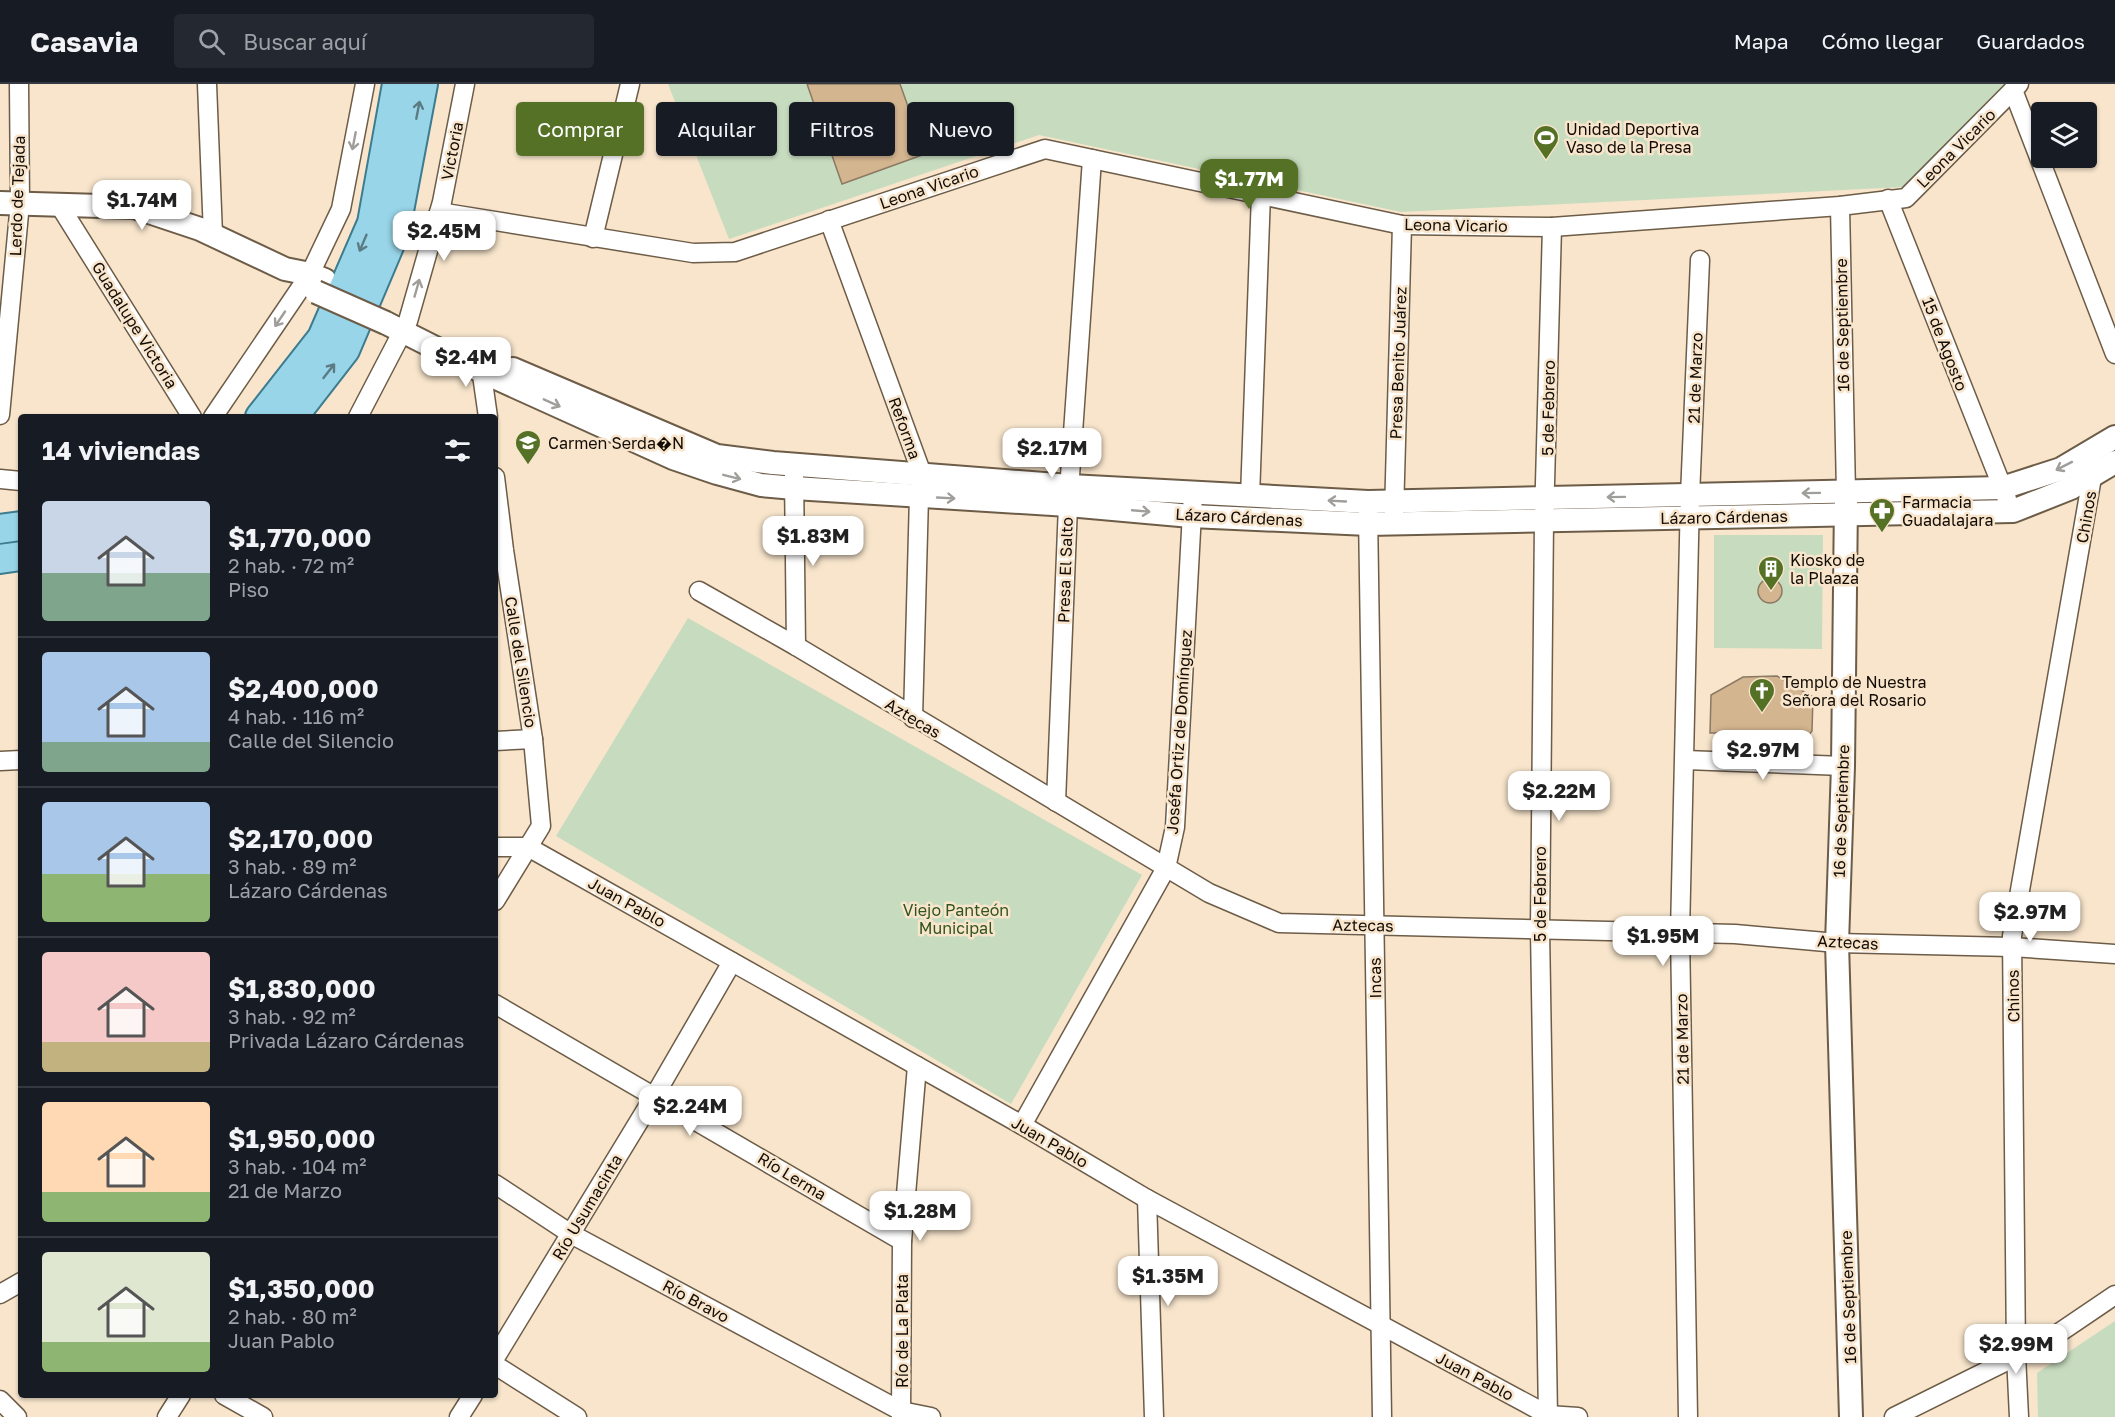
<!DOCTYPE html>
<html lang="es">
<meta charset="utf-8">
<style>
:root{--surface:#171b24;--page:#242831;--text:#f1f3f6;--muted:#9ea1a6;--line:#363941;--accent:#547125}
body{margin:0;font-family:"Golos Text",sans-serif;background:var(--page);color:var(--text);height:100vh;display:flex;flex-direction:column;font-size:22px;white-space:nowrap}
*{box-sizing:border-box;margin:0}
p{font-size:20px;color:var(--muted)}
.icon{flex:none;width:33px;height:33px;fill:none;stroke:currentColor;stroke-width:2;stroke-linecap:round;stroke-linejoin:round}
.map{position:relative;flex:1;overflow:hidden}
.panel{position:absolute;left:18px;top:330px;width:480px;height:984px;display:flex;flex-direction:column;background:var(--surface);border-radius:6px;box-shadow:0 2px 4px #0004}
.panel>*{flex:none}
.banner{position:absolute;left:516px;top:18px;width:570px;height:54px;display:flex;gap:12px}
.buttons{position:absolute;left:2031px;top:18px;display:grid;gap:12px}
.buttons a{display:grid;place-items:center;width:66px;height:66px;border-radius:6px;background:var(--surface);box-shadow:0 2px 4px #0004;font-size:30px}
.price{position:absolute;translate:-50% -51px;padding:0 14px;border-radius:12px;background:#fff;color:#222;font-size:20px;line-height:39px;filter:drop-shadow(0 2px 3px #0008)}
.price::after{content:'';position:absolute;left:50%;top:36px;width:18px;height:14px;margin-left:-9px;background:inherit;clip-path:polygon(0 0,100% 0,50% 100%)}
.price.active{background:var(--accent);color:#fff}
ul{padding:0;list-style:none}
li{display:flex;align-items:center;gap:18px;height:150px;padding:0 24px}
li+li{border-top:2px solid var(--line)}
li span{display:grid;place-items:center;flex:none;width:168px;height:120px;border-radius:6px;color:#555}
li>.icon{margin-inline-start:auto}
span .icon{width:72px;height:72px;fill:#fffc;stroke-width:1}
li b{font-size:26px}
h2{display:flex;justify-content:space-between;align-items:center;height:72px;padding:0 24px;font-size:26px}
.tag{padding:0 21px;border-radius:6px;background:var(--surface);box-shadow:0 2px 4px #0004;font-size:21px;line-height:54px}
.tag.active{background:var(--accent);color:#fff}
header{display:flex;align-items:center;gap:36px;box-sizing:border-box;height:84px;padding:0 30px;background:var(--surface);border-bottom:2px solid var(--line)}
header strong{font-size:28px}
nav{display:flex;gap:33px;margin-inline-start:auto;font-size:21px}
.search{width:420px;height:54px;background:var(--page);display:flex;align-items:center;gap:15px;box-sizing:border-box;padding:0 21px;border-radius:6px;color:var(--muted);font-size:22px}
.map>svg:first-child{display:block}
.green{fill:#c7dcbf}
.building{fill:#d3b58f;stroke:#8b7963;stroke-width:1.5}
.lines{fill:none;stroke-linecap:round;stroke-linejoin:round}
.minor-casing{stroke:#6d5c47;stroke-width:21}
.tertiary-casing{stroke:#6d5c47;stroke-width:26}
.primary-casing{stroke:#3d7c8f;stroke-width:32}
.minor{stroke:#fff;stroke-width:18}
.tertiary{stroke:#fff;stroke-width:22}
.primary{stroke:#98d5e9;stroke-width:28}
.tertiary-bridge-casing{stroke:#6d5c47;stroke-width:26;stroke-linecap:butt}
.tertiary-bridge{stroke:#fff;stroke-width:22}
.oneway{stroke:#5c7b82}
.oneway2{stroke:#a09e9b}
.labels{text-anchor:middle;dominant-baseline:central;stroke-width:5;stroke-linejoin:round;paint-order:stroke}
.poi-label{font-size:16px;fill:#120c05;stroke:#f8e5cc;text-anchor:start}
.street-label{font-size:16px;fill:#120c05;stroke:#f8e5cc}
.park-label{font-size:16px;fill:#2f541e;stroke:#f8e5cc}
</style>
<header>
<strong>Casavia</strong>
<div class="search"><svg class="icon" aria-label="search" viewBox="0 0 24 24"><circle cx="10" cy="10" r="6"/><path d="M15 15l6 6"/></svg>Buscar aquí</div>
<nav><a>Mapa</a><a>Cómo llegar</a><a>Guardados</a></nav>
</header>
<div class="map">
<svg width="2115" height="1333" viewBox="0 0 2115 1333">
<rect width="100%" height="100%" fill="#f8e5cc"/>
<g class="green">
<polygon points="668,0 2011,0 1904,103 1401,128 1039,51 729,155"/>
<polygon points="1714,451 1823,451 1822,565 1714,564"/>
<polygon points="688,534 1142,791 1011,1020 556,752"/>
<polygon points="2115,1237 2115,1333 2038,1333 2037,1289"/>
</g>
<g class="building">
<polygon points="807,0 900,0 925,70 842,100"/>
<circle cx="1770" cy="507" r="12"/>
<polygon points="1777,592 1813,613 1812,647 1804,657 1788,656 1773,667 1753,666 1733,649 1710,649 1711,611 1743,593"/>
</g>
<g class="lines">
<defs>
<g id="minor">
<polyline points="207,0 213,151"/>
<polyline points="2013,6 2115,270"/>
<polyline points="1888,115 2007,415"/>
<polyline points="58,119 192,333"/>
<polyline points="1840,122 1846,409"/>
<polyline points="439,128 693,169 735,168 1045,65 1402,141 1552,143 1840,122 1906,114 2019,0"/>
<polyline points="829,136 922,390 919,412 913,634"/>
<polyline points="593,154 630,0"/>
<polyline points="479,270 488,333"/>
<polyline points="0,331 20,119 19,0"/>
<polyline points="213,333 310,190 341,125 365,0"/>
<polyline points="358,333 408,237 442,118 465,0"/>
<polyline points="794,390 796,562"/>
<polyline points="495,393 504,466 533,655 541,742 495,817"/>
<polyline points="0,395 21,397"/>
<polyline points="1250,413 1261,110"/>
<polyline points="1368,429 1382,1333"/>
<polyline points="1394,430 1402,141"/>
<polyline points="699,507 796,562 1209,809 1279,839 1735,850 1837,859 2012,863 2115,870"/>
<polyline points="495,657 533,655"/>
<polyline points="1685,676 1843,682"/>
<polyline points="0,677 21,676"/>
<polyline points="1056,718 1068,421 1092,75"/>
<polyline points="495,763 528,763 1022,1041 1147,1115 1548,1331 1578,1333"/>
<polyline points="495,920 902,1157"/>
<polyline points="1022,1041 1166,784 1175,743 1193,410"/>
<polyline points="495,1100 571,1150 901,1327 931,1333"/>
<polyline points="1147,1115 1154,1333"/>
<polyline points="0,1210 21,1198"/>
<polyline points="495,1274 655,1011 732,878"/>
<polyline points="495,1281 577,1333"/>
<polyline points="224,1311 263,1333"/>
<polyline points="0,1316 17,1333"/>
<polyline points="167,1333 181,1311"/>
<polyline points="459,1333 473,1311"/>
<polyline points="901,1333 902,1157 917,982"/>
<polyline points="1548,1333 1540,845 1544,436 1552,143"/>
<polyline points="1688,1333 1680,849 1690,412 1700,176"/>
<polyline points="1894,1333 2047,1257 2115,1211"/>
<polyline points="2019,1333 2016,1271 2012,852 2094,382"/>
</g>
<g id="tertiary">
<polyline points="0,119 134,123 200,145 285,185 310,190 325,196"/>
<polyline points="386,239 483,288 673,374 717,389 761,401 794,404 1068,421 1191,432 1368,440 2013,427 2071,404 2115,378"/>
<polyline points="513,285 717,372 773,379 1070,402 1368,418 2002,404 2061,385 2115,353"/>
<polyline points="1846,416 1843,682 1837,859 1851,1333"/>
</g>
<g id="primary">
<polyline points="260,333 322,254 372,139 397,0"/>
<polyline points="293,333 345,266 395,148 423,0"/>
<polyline points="0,445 21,442"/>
<polyline points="0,475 21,472"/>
</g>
</defs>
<use href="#minor" class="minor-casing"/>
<use href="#tertiary" class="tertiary-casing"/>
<use href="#primary" class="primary-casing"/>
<use href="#minor" class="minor"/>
<use href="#tertiary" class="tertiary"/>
<use href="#primary" class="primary"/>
<defs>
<polyline id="tertiary-bridge" points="316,208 386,239"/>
</defs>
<use href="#tertiary-bridge" class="tertiary-bridge-casing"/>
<use href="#tertiary-bridge" class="tertiary-bridge"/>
</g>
<defs><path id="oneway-shaft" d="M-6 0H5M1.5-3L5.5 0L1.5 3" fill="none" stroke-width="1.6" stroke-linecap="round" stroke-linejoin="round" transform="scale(1.5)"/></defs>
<g class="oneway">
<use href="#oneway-shaft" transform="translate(418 26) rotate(-79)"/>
<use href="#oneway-shaft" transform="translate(363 159) rotate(113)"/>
<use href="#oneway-shaft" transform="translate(329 287) rotate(-52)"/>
</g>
<g class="oneway2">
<use href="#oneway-shaft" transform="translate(354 57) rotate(101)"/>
<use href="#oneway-shaft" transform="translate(417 204) rotate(-74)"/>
<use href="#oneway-shaft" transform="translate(280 235) rotate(124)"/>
<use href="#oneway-shaft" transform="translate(552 319) rotate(24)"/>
<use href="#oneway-shaft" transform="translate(2064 382) rotate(153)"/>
<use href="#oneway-shaft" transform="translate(732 393) rotate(14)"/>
<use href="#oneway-shaft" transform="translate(1811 409) rotate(179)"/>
<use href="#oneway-shaft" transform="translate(1616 413) rotate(179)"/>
<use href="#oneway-shaft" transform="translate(946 414) rotate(3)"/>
<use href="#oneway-shaft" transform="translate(1337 417) rotate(-177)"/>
<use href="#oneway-shaft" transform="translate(1141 427) rotate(5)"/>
</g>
<defs>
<symbol id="stadium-pin" viewBox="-11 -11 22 30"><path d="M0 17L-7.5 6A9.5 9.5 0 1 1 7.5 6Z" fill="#547125" stroke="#f8e5cc"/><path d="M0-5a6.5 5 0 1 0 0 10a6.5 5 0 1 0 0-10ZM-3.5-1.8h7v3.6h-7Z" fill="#fff"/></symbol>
<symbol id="school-pin" viewBox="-11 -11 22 30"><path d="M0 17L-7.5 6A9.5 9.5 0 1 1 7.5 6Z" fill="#547125" stroke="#f8e5cc"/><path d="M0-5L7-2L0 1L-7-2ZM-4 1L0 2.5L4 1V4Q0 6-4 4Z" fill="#fff"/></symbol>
<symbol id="pharmacy-pin" viewBox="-11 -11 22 30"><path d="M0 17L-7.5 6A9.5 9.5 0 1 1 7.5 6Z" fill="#547125" stroke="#f8e5cc"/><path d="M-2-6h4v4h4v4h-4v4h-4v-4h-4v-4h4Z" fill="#fff"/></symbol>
<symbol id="building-pin" viewBox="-11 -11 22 30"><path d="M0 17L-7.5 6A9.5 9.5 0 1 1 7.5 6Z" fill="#547125" stroke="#f8e5cc"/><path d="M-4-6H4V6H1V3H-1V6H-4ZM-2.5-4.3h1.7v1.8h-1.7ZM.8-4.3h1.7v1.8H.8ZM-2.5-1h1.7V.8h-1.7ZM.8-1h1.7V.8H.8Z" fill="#fff"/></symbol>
<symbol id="church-pin" viewBox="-11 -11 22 30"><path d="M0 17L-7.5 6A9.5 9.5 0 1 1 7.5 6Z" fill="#547125" stroke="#f8e5cc"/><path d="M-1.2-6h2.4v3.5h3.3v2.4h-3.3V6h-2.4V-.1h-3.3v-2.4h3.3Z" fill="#fff"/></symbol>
</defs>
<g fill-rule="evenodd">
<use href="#stadium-pin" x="1531" y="39" width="30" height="40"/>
<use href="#school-pin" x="513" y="344" width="30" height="40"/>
<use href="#pharmacy-pin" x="1867" y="412" width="30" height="40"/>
<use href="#building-pin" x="1756" y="470" width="30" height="40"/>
<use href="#church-pin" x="1747" y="592" width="30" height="40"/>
</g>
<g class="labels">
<g class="poi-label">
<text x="1566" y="45">Unidad Deportiva<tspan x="1566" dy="18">Vaso de la Presa</tspan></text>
<text x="548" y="359">Carmen Serda�N</text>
<text x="1902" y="418">Farmacia<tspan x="1902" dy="18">Guadalajara</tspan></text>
<text x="1790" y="476">Kiosko de<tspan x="1790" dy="18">la Plaaza</tspan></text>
<text x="1782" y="598">Templo de Nuestra<tspan x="1782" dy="18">Señora del Rosario</tspan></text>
</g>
<g class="street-label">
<text transform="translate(1956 64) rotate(-45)">Leona Vicario</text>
<text transform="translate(452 67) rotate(-79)">Victoria</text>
<text transform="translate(929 103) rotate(-19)">Leona Vicario</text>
<text transform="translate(17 112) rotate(-88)">Lerdo de Tejada</text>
<text transform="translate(1456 141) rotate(1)">Leona Vicario</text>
<text transform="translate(135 241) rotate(58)">Guadalupe Victoria</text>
<text transform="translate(1842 241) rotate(-91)">16 de Septiembre</text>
<text transform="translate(1945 260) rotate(69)">15 de Agosto</text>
<text transform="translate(1398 279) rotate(-88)">Presa Benito Juárez</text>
<text transform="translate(1695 294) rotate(-88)">21 de Marzo</text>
<text transform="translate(1548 324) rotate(-89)">5 de Febrero</text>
<text transform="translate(905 344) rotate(70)">Reforma</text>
<text transform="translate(1239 433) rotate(3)">Lázaro Cárdenas</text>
<text transform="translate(1724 433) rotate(-1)">Lázaro Cárdenas</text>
<text transform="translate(2086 433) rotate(-80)">Chinos</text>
<text transform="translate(1065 486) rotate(-88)">Presa El Salto</text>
<text transform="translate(521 578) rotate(81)">Calle del Silencio</text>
<text transform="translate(913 634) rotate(31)">Aztecas</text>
<text transform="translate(1179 648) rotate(-86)">Joséfa Ortiz de Domínguez</text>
<text transform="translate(1841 727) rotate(-88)">16 de Septiembre</text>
<text transform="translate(1540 810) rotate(-90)">5 de Febrero</text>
<text transform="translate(627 818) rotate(29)">Juan Pablo</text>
<text transform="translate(1363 841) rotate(1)">Aztecas</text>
<text transform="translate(1848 858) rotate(3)">Aztecas</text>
<text transform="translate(1375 894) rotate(-91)">Incas</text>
<text transform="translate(2013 912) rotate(-91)">Chinos</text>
<text transform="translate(1682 955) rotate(-91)">21 de Marzo</text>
<text transform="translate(1050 1058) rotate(30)">Juan Pablo</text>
<text transform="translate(792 1092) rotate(31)">Río Lerma</text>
<text transform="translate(587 1123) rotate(-59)">Río Usumacinta</text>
<text transform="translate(1848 1213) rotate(-92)">16 de Septiembre</text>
<text transform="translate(696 1217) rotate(28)">Río Bravo</text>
<text transform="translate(902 1247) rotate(-90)">Río de La Plata</text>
<text transform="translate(1475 1292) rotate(28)">Juan Pablo</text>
</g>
<g class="park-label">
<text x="956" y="826">Viejo Panteón<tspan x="956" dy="18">Municipal</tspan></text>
</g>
</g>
</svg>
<div class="buttons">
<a><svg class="icon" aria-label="layers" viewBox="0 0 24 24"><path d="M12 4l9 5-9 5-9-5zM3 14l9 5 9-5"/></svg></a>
</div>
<b class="price active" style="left:1249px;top:126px">$1.77M</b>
<b class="price" style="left:142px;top:147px">$1.74M</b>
<b class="price" style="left:444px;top:178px">$2.45M</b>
<b class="price" style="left:466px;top:304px">$2.4M</b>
<b class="price" style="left:1052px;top:395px">$2.17M</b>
<b class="price" style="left:813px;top:483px">$1.83M</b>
<b class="price" style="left:1763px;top:697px">$2.97M</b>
<b class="price" style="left:1559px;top:738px">$2.22M</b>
<b class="price" style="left:2030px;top:859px">$2.97M</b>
<b class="price" style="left:1663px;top:883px">$1.95M</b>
<b class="price" style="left:690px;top:1053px">$2.24M</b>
<b class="price" style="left:920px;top:1158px">$1.28M</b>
<b class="price" style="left:1168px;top:1223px">$1.35M</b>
<b class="price" style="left:2016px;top:1291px">$2.99M</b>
<div class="banner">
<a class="tag active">Comprar</a>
<a class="tag">Alquilar</a>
<a class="tag">Filtros</a>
<a class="tag">Nuevo</a>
</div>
<section class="panel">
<h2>14 viviendas<svg class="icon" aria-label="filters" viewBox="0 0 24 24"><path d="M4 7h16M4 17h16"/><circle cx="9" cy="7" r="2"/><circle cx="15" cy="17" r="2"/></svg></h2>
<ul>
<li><span style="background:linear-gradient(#c9d6e8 60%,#7fa58c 0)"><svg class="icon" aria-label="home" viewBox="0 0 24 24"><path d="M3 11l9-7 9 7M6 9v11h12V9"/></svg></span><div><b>$1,770,000</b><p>2 hab. · 72 m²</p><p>Piso</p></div></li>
<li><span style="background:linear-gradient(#a9c7e8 75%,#7fa58c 0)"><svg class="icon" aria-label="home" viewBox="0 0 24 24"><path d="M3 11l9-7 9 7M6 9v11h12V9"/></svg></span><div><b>$2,400,000</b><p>4 hab. · 116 m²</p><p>Calle del Silencio</p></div></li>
<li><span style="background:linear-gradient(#a9c7e8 60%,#8fb573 0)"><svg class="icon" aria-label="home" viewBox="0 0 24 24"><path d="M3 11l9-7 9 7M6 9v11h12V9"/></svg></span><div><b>$2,170,000</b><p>3 hab. · 89 m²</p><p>Lázaro Cárdenas</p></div></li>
<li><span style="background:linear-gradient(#f6c9c9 75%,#c2b280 0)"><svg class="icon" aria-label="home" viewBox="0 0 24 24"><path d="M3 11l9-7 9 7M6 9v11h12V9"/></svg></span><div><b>$1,830,000</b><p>3 hab. · 92 m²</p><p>Privada Lázaro Cárdenas</p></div></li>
<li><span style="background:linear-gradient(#ffd9b3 75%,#8fb573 0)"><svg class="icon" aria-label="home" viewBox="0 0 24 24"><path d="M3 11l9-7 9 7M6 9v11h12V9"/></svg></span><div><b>$1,950,000</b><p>3 hab. · 104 m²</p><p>21 de Marzo</p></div></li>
<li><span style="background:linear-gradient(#dfe7d0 75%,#8fb573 0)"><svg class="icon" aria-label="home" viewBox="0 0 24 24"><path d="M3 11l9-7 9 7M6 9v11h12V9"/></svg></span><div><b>$1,350,000</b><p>2 hab. · 80 m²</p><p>Juan Pablo</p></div></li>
</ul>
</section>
</div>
